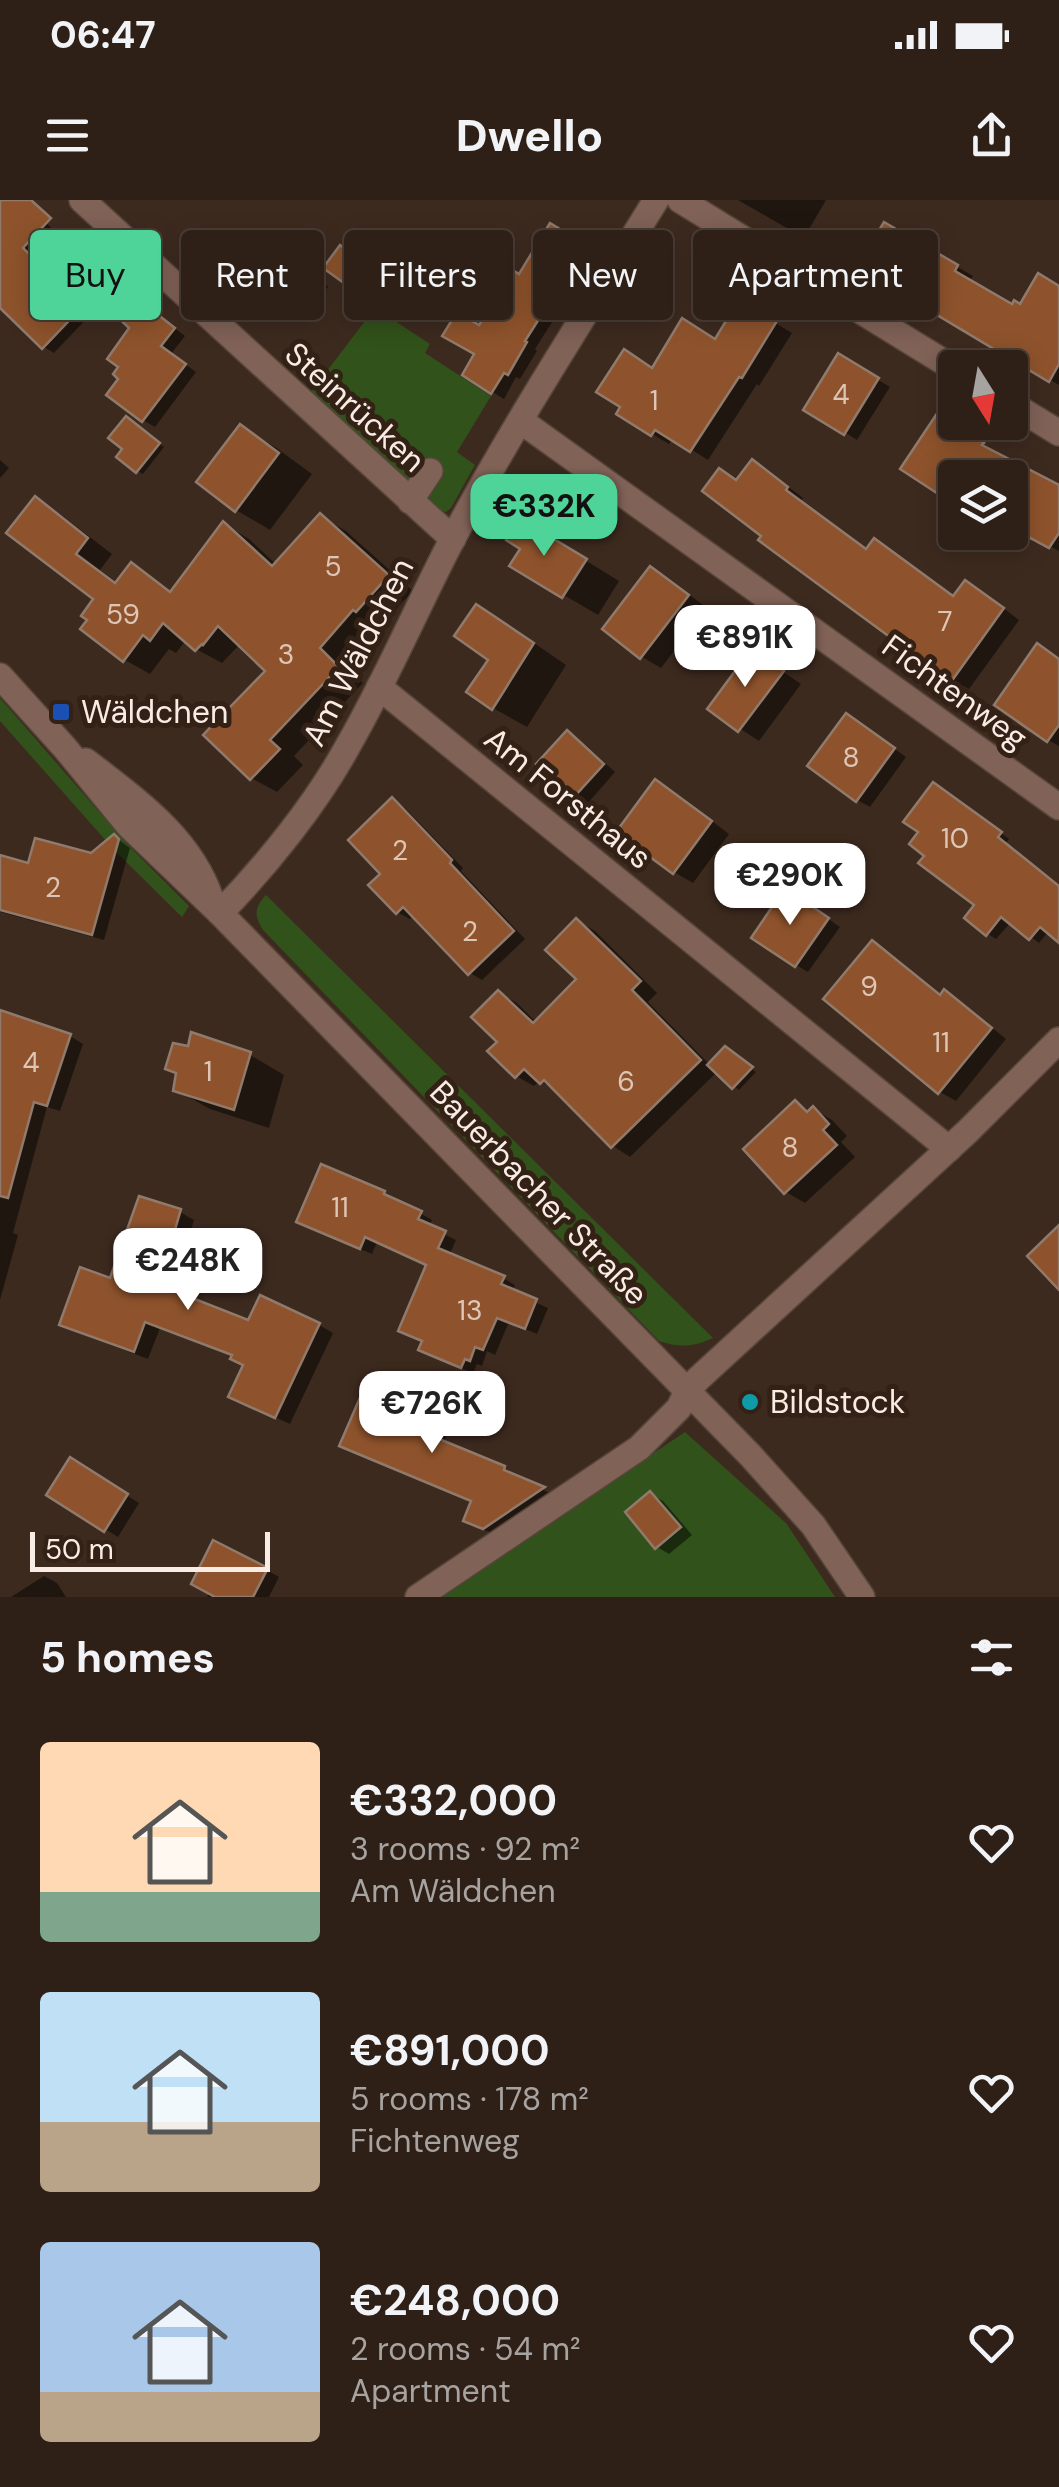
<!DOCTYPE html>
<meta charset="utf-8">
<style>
:root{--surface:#2e2017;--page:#3a2d24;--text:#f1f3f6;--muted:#a7a3a1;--line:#493e36;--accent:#4ed399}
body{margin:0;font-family:"DM Sans",sans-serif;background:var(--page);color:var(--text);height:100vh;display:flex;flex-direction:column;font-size:38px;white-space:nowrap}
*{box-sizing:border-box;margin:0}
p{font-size:32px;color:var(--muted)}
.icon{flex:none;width:55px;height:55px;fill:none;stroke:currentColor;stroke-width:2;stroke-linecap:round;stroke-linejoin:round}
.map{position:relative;height:1397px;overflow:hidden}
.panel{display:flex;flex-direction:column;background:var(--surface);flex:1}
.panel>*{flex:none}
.guide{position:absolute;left:30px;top:30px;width:1000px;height:90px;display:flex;gap:20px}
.needle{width:65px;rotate:169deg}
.controls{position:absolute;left:938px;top:150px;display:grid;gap:20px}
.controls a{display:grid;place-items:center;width:90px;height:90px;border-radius:10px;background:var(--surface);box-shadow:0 5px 25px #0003,0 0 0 2px var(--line);font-size:50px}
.scale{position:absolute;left:30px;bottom:25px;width:240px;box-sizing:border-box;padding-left:10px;border:5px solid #f9ece5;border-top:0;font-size:28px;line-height:35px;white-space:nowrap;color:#f9ece5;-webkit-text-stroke:8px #332115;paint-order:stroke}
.price{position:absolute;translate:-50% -85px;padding:0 22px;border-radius:20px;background:#fff;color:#222;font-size:32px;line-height:65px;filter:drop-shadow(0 2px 5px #0008)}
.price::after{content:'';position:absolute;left:50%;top:60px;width:30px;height:22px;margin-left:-15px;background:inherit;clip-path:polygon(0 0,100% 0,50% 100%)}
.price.selected{background:var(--accent);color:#111}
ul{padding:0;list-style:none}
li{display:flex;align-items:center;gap:30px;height:250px;padding:0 40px}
li span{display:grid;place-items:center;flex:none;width:280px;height:200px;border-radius:10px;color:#555}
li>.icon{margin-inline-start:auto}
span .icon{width:120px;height:120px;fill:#fffc;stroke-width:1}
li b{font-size:42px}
h2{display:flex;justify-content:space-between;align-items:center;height:120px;padding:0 40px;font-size:42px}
.pill{padding:0 35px;border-radius:10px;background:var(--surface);box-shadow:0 5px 25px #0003,0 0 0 2px var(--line);font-size:35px;line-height:90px}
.pill.selected{background:var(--accent);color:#111}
.status{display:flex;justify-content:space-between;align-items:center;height:70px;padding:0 50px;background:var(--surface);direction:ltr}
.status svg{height:28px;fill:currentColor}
header{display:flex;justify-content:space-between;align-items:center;height:130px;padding:0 40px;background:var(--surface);font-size:45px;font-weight:800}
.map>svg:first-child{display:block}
.green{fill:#31521a}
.shadow{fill:#0007}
.building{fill:#8e532c;stroke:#907a6c;stroke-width:2.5}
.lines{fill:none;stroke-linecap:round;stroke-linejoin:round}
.minor-casing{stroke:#57453b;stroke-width:28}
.minor{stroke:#806257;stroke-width:25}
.transit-dot{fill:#1a4fb4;stroke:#332115;stroke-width:4}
.culture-dot{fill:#0f9aa8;stroke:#332115;stroke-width:4}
.labels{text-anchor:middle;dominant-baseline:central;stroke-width:10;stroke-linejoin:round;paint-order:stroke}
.number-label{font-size:28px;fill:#dec6b7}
.street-label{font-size:32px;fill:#f9ece5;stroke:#332115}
.poi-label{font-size:32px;fill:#f9ece5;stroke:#332115;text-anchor:start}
</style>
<div class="status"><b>06:47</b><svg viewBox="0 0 49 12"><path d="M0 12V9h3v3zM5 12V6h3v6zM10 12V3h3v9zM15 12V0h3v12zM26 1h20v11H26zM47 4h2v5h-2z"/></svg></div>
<header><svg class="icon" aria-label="menu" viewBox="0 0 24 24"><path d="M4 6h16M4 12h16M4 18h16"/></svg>Dwello<svg class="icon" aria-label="share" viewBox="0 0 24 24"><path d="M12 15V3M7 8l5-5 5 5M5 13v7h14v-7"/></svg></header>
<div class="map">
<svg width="1059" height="1397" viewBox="0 0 1059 1397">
<rect width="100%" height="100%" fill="#3d2a1f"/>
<g class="green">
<polygon points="375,108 430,144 425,153 491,196 457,252 475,265 451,308 446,312 440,310 428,300 311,192"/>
<polygon points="0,498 127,644 189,706 182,717 116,652 0,521"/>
<path d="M266 695 713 1138C693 1147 680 1148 659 1141L263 730C254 716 254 708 266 695Z"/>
<polygon points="685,1232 786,1323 835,1397 439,1397"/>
</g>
<g class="shadow">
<polygon points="5,0 21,0 55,31 31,56 92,113 54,153 44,147 0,105 0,6"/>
<polygon points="738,0 826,0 804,38"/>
<polygon points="885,25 973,76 969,82 1013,107 1021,107 1059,88 1059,185 989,144"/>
<polygon points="551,26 596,53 535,149 537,151 520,179 516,177 504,199 465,175 477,154 480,128 520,77"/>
<polygon points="284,49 296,57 328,87 296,121 283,114"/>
<polygon points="346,52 375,73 361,92 356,89"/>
<polygon points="112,58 123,65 142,82 130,94 185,136 171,154 196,172 155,227 143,220 122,178 133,128 100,71"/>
<polygon points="741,102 792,133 759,186 757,184 708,260 673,238 669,244 652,234 653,170 716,142"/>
<polygon points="839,156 890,187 857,240 807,209"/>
<polygon points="951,222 995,252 994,254 1059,288 1059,351 1010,325 1010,278 955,278 955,301 904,268"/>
<polygon points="132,223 164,247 143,274 137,271"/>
<polygon points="241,227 275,247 312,274 270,330 236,310"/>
<polygon points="0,260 9,268 0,278"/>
<polygon points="769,272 803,298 801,301 868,351 955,398 982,392 1019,420 969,489 952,480 765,335 738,282"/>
<polygon points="35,300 60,314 112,354 100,370 118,383 131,366 173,393 224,324 249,339 277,365 320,316 346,331 413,391 382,424 379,423 343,464 363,483 294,556 303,565 277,592 251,578 269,471 240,444 222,463 196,449 186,440 176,453 169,449 150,474 125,460 83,429 97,398"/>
<polygon points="554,341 619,381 598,415 513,365 523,348"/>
<polygon points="651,369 670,380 707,408 661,468 642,457"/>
<polygon points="477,408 511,427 566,465 527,527 493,508 492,459"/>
<polygon points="753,451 801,484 759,541 710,509"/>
<polygon points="1059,460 1059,546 1048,540"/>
<polygon points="859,523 906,557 870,607 857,600"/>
<polygon points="567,534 580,541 615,572 588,603 575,595"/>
<polygon points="656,582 675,593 729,634 693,683 674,672"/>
<polygon points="943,590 1009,639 1006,643 1059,686 1059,740 1049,731 1039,743 1011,722 996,739 988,734 978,704 928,655"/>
<polygon points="393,601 405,608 463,668 461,671 525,739 482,780 470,773 414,715 410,719 397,712 384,674"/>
<polygon points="115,637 130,648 104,740 0,712 0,658 30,666 92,656"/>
<polygon points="799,699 840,727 808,772 796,765"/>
<polygon points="577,721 595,731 657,793 648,802 710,865 731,853 756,872 739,890 717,872 630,957 613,946 560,893 540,881 534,886 516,876 500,842 499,793 517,803 537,823 579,779"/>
<polygon points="873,743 889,752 942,796 944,793 961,802 1006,839 956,901 940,892 827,798"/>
<polygon points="0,813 70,836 83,844 60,911 47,907 13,1033 18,1035 0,1100"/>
<polygon points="250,855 284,875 269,928 210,909 176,890"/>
<polygon points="796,903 810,912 813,909 832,920 847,936 841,942 855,957 805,1003 786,992"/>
<polygon points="384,993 432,1020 429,1027 456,1040 449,1056 503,1078 515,1085 512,1092 548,1108 537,1134 509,1122 495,1155 487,1151 482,1166 477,1164 473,1173 432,1156 428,1065 377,1042 372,1054 310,1028"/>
<polygon points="180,1012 194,1020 173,1093 250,1123 319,1125 333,1133 290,1224 246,1204 246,1165 234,1157 160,1128 148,1159 76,1132 62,1124 112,1082"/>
<polygon points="367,1188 451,1225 443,1243 504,1269 516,1276 515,1277 554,1295 497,1335 477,1327 466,1320 473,1302"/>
<polygon points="71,1260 139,1303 118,1337 49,1294"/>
<polygon points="650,1294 663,1301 692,1335 669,1354 657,1347"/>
<polygon points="267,1370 279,1377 269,1397 207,1397 210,1392"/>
<polygon points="44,1376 57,1383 66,1397 11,1397"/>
</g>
<g class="building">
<polygon points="0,0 31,0 51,18 23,48 83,106 42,149 0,108"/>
<polygon points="884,22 958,65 955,71 1012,104 1014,100 1020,104 1038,73 1059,86 1059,164 1049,182 857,67"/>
<polygon points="550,23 586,45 525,141 527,142 508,175 504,173 491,194 462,175 474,154 442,136 457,112 479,125 514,71 519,74"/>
<polygon points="340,45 371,69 355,91 323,68"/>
<polygon points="283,46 317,78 282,116 247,84"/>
<polygon points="73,50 98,69 111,55 132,74 121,86 175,128 161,146 186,164 142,222 106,195 118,179 113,174 118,167 107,159 129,128 62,63"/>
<polygon points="740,98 777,121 742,178 739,177 690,252 655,230 651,236 616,214 620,207 596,192 624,149 652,168 682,118 715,139"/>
<polygon points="838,153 879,178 844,235 803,210"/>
<polygon points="938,212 984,243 982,245 1059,285 1059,333 1049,348 1010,327 1010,278 955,278 955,286 946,299 900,269"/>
<polygon points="126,216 160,243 136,273 116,257 122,249 108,238"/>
<polygon points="240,224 279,253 235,312 196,282"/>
<polygon points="752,259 788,287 786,290 866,349 874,338 953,396 965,380 1004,408 951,482 758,340 761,336 702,291 719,268 736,280"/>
<polygon points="35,296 88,338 76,354 115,383 131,362 170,392 223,321 272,366 320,313 389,375 356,412 353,410 320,448 339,467 270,540 280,549 250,580 203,535 265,471 218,426 203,445 202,444 195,451 163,423 150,441 143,435 123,462 80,429 87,420 81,416 93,399 6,333"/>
<polygon points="519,318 587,359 562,398 509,366 520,349 506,340"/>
<polygon points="650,366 689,395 640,459 602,429"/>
<polygon points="476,404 534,443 492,510 466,492 488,460 454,436"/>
<polygon points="1037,443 1059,459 1059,525 1047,542 994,505"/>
<polygon points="752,448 784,471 738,532 707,509"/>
<polygon points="846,513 895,548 856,602 807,566"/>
<polygon points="567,530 604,564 574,597 536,564"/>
<polygon points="655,579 712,621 673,674 616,632"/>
<polygon points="933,582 1002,632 998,637 1059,686 1059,743 1040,727 1029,740 1001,717 986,736 964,718 974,705 918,663 924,656 909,644 918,632 903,622"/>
<polygon points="392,597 452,660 450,663 514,731 468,775 403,707 396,714 368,685 380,674 348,640"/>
<polygon points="114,634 119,639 92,735 0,710 0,655 28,663 35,638 91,653"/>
<polygon points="785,688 829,718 795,767 751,738"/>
<polygon points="576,718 641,781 632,790 701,860 611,948 544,880 540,884 524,869 515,878 487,851 497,842 471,817 498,790 533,823 576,779 545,750"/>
<polygon points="872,740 940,795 944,789 992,828 938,894 823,799"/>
<polygon points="0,810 71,834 47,906 34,902 8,998 0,996"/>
<polygon points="191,832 251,852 234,910 173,891 176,873 165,869 173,843 188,846"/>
<polygon points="725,846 753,867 732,889 707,865"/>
<polygon points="795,900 807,912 813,906 829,924 823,930 837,945 784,994 743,949"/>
<polygon points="321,964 385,991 384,994 422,1011 418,1019 446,1031 438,1048 505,1076 501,1084 537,1099 525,1129 497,1118 483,1150 475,1147 470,1161 465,1159 461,1168 418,1150 422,1141 398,1131 426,1065 365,1037 360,1049 296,1022"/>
<polygon points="139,996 181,1009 159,1085 248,1120 260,1095 320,1123 275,1218 228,1197 243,1165 230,1159 232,1155 145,1122 134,1152 59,1125 80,1067 110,1078"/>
<polygon points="1059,1025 1059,1090 1027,1056"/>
<polygon points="366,1184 440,1216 432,1236 505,1266 504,1270 545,1287 483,1329 463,1321 471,1301 339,1246"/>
<polygon points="70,1257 128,1294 104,1332 46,1295"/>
<polygon points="650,1291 681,1327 655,1349 625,1312"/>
<polygon points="213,1340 268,1368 253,1397 215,1397 191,1384"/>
</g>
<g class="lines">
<defs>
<g id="minor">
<polyline points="82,0 453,339"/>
<polyline points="680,0 955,169"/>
<polyline points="1010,203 1059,233"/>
<polyline points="521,221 1059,607"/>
<polyline points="410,301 430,271"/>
<polyline points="0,476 65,548 129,626 220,713 750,1255 813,1325 862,1397"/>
<polyline points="379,487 949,949"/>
<path d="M86 561C136 600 190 637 211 699"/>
<path d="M220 713C267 665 317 603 349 544 387 478 417 407 452 340 514 224 587 112 656 0"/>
<polyline points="418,1397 639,1248 679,1208 687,1191 698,1179 967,932 1059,840"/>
</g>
</defs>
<use href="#minor" class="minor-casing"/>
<use href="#minor" class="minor"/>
</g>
<rect class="transit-dot" x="51" y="502" width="20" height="20" rx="5"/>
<circle class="culture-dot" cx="750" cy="1202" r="10"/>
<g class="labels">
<g class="number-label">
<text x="841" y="194">4</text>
<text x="654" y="200">1</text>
<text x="333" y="366">5</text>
<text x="123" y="414">59</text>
<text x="945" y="421">7</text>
<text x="286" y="454">3</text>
<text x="851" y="557">8</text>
<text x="955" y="638">10</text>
<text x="400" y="650">2</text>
<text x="53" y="687">2</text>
<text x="470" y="731">2</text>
<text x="869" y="786">9</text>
<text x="941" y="842">11</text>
<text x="31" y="862">4</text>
<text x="208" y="871">1</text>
<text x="626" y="881">6</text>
<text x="790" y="947">8</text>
<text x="340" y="1007">11</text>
<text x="470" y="1110">13</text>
</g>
<g class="street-label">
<text transform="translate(355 207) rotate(42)">Steinrücken</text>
<text transform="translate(358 452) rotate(-63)">Am Wäldchen</text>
<text transform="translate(955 492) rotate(36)">Fichtenweg</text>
<text transform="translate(568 598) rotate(39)">Am Forsthaus</text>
<text transform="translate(539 993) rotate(46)">Bauerbacher Straße</text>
</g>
<g class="poi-label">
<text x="81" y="512">Wäldchen</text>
<text x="770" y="1202">Bildstock</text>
</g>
</g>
</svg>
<div class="controls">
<a><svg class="needle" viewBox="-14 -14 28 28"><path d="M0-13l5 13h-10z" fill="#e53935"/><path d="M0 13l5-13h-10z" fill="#a7a3a1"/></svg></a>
<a><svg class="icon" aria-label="layers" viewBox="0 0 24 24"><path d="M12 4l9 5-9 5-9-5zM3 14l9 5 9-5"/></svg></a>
</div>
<div class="scale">50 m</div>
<b class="price selected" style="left:544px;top:359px">€332K</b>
<b class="price" style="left:745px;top:490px">€891K</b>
<b class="price" style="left:790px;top:728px">€290K</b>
<b class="price" style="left:188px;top:1113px">€248K</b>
<b class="price" style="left:432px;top:1256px">€726K</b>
<div class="guide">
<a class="pill selected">Buy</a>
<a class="pill">Rent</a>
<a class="pill">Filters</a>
<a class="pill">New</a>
<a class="pill">Apartment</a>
</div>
</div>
<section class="panel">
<h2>5 homes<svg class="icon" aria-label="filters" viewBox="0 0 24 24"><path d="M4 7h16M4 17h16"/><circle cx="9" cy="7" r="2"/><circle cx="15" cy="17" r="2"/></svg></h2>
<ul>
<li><span style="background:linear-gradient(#ffd9b3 75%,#7fa58c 0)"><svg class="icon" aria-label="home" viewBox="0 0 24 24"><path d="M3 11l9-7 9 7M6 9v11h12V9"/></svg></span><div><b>€332,000</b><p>3 rooms · 92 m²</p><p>Am Wäldchen</p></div><svg class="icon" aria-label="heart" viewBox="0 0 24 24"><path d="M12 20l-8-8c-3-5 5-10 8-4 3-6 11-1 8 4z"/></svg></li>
<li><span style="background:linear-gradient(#bfe0f5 65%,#b9a48a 0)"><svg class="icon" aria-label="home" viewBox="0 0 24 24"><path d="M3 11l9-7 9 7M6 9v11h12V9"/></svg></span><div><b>€891,000</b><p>5 rooms · 178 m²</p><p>Fichtenweg</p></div><svg class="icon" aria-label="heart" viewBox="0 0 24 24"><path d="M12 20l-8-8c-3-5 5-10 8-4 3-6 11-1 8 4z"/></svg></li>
<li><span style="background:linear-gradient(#a9c7e8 75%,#b9a48a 0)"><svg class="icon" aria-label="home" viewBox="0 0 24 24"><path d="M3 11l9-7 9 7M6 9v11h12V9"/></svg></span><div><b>€248,000</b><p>2 rooms · 54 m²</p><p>Apartment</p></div><svg class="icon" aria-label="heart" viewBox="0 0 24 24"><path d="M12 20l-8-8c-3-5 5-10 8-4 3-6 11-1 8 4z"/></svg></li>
</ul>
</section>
